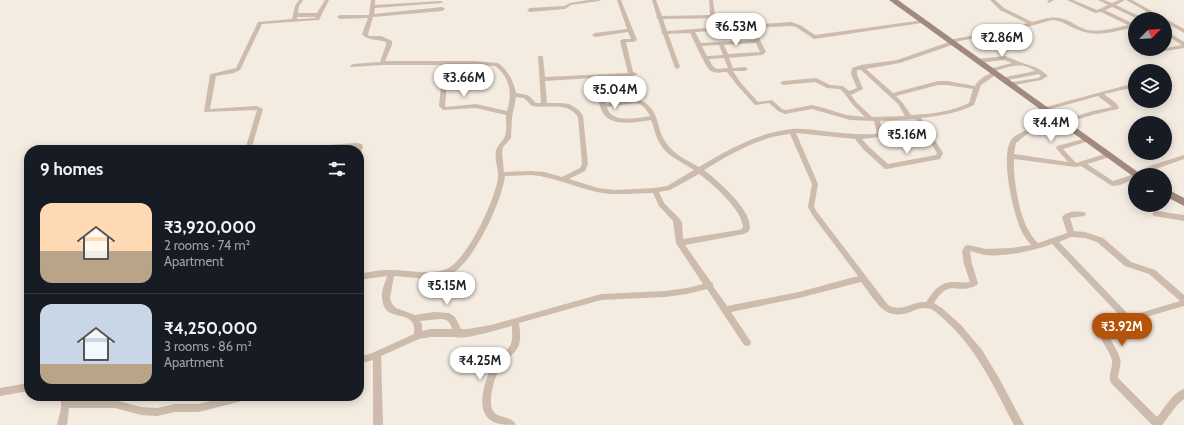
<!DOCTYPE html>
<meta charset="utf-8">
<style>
:root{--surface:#171b24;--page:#20242c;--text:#f1f3f6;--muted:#9ea1a6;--line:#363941;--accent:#b45309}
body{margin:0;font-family:Cabin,sans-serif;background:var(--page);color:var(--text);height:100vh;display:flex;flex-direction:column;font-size:15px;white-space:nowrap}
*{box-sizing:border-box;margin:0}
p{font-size:13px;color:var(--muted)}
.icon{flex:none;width:22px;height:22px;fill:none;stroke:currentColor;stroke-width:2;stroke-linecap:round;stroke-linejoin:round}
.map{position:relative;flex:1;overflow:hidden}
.drawer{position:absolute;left:24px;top:145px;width:340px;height:256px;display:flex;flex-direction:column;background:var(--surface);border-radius:16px;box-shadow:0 2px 10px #0003}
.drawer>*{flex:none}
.needle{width:26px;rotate:66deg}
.fabs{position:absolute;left:1128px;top:12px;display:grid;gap:8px}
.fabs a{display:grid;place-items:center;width:44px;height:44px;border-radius:50%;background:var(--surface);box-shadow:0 2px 10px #0003;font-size:20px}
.price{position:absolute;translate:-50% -34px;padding:0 9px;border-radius:14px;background:#fff;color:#222;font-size:13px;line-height:26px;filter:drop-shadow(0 1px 2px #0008)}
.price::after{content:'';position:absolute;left:50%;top:24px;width:12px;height:9px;margin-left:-6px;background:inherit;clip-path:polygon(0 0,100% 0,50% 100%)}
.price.current{background:var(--accent);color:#fff}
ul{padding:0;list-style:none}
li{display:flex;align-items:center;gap:12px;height:100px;padding:0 16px}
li+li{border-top:1px solid var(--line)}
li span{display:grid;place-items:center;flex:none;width:112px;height:80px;border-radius:12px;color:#555}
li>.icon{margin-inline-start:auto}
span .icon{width:48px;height:48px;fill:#fffc;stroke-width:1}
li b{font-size:17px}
h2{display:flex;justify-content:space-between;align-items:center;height:48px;padding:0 16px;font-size:17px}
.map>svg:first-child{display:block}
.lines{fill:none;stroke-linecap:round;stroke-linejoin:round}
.street{fill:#cdbbac;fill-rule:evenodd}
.secondary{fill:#a18a7d;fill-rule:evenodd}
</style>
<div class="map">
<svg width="1184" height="425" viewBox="0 0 1184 425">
<rect width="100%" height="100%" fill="#f4ebe1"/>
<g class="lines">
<g class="street">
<path d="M299 0H303L299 6 298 13H317L325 0H329L319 20 262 24 240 70 234 73 216 76 210 109 257 106 263 109 251 150H245L257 110 205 112 204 111 210 75 211 74 236 68 258 22 292 19 295 6ZM297 17H316L315 18 297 19Z"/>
<path d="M371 0H375V5L441 1 443 2 441 3 375 8 374 14 442 7 445 9 442 11 373 17 368 34 369 36H381L392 41V45L385 61H474L498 63C508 70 514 82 516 93L528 95 536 103H541L538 56H542L543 57 545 77 628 73 620 41 623 39H631L628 32 595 37 592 35 595 33 627 29 617 0H621L637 40 634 42H626L633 72 638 74 631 77 599 78 606 104C627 100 646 92 656 117 659 125 660 134 665 141 672 154 687 160 699 167 727 150 759 132 792 129 802 128 813 130 823 131 841 133 858 135 875 134L877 133 874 121 850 120 812 109 785 114 778 111 769 103 755 105 737 85 727 72C722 72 716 74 711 71 706 69 694 40 690 33L668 34 680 67 677 69 675 68 663 34 661 33 662 32 658 19 656 18 657 17 652 0H656L662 16 710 15 709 0H713L715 15 735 14 738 16 735 18 663 19 667 31 791 22 800 25 815 35 924 20V22L922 23 814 39 796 27 791 26 754 28 766 52 762 55 729 58 733 68 745 67 748 69 745 71H733L741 83 758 102 772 100 782 109 786 110 812 105 824 108 846 115 865 117 852 104 845 94 840 89 827 88 815 82 783 85 780 83 783 81 816 78 830 85 843 86 849 91 857 88 851 74 852 68 861 65 897 60 949 42 947 41 948 40 1008 29 1027 23 1000 10 990 0H995L1004 8 1032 22C1048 18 1055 14 1071 22 1076 25 1082 29 1088 30 1101 32 1115 28 1128 25L1101 12 1095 13 1067 0H1073L1097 10 1108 5 1098 0H1104L1112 3 1119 0H1125L1116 5 1145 19H1138L1112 7 1105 10 1134 24 1135 23V27C1117 31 1096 38 1079 30 1069 27 1062 20 1052 20L1009 32 954 42 956 43 955 44 900 63 866 69 893 93 938 81H947L975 86C977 80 990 72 997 72V74L981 85 974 105C958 113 940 116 921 118L943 153 940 159 887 169H885L863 149 855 139 796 133 818 184 814 207 817 212 888 305C903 313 911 301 926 302 934 291 939 282 954 282 959 282 964 283 970 282L964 264 962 251 965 246 968 245 986 249 1011 248 1031 245C1027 240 1023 235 1021 230 1013 212 1001 160 1010 142 1015 133 1027 130 1036 127L1027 119 1026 118 1027 117 1042 110 1041 109 1042 108 1135 83V87L1104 94 1116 103 1119 108 1118 109 1096 114 1027 134 1016 143 1014 154 1068 162 1056 148 1057 146 1087 138 1089 139 1090 140 1089 141 1063 149 1076 163 1108 153H1110L1111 155 1110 157 1087 164 1113 181 1134 174 1152 165 1184 155V159L1156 169 1143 175H1135V179L1120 185 1112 186 1081 166 1075 167 1014 159C1013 178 1019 215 1029 231 1031 236 1035 240 1038 243L1067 233 1062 217C1067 211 1077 211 1084 212L1086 214 1084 216 1070 218 1074 231 1085 232 1103 238 1131 262 1155 270 1184 295V306L1139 319 1108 332C1110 342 1118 349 1120 359 1122 365 1118 372 1118 378L1157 417C1165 408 1172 393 1184 389V399L1177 405 1162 425H1152L1111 383C1107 374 1115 366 1111 357 1108 348 1097 338 1101 328L1123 319 1052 244C1034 251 1004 257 985 255 980 254 975 252 970 251L972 264 978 283 977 285C956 296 950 277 934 303L943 309 961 325 982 350 999 378 1024 425H1014C995 389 978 351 948 323 943 318 937 312 931 309 925 307 919 308 913 311 884 323 877 302 861 282L799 298 731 312 751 342 750 345 747 346 744 345 707 289 687 294 665 297 601 300 519 323C520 331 521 338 519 345 515 354 507 359 501 366 495 375 487 401 493 411 498 419 511 415 516 425 507 425 496 425 489 419 475 408 486 375 494 363 499 356 507 352 511 344 513 338 512 332 512 326 499 329 467 340 455 337H430L419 339 381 356 383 425H373V360L359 364V356L370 354 414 334C414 330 415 325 412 322 404 311 384 321 382 298 381 291 385 283 387 276L359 280V274C369 272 379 270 389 270 407 270 427 275 444 270 466 264 495 200 498 178 499 169 494 160 496 151 497 145 503 142 505 136 507 130 506 122 506 115L476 108 443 110 439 106 443 65H383L351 67 350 66 353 64 380 62 386 45V42C378 39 367 41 362 34L368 18 340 19 337 17 340 15H369ZM749 29 754 40 701 43 695 32ZM756 43 760 52 728 54 724 45ZM719 45 723 55 707 56 702 46ZM724 58 728 68C715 69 715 71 709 59ZM449 65H470L467 77 447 79ZM476 65 495 66C511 78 512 94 507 111L476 104 446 107 445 106 447 82 471 79ZM857 70H861L898 104 905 116 872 117 856 102 851 95 863 89 857 74ZM593 78C596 89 597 101 602 111 609 128 638 122 651 120 654 127 655 135 659 142 666 156 682 162 694 170L667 186 655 188 615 190 598 188 569 179 585 171 588 164 583 116 579 110 569 104 561 103H547L545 81ZM938 85H947L973 89 969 103C951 112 930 114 911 115L902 102 896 96ZM1098 96 1112 107 1093 111 1042 126 1033 118 1048 112V110ZM516 97 524 98 532 106C548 109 567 101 578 117L582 164 580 168 562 177 544 172 531 171 504 172 502 153 503 147 511 138 512 117ZM635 103C643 104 646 109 650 116 637 118 611 124 607 107ZM916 119 937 153 936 155 888 164 867 145 862 139 879 137 883 133 880 121ZM790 134 812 184 808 207 813 216 858 276 799 292 727 306 713 286V283L711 282 685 245 744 234 749 231C756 213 717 180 704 170 730 154 759 137 790 134ZM699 174C712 183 743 210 743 228L739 230 683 239 682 223 680 219 664 203 659 192 670 190ZM531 175C554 177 575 187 597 192 615 196 634 193 653 193L659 206 673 221 676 243 703 284 687 288 665 291 601 294 491 325 468 329H461L455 317 449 313 434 312 415 315 396 308 392 304 390 298 394 276C412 277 432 282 449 275 473 265 502 201 505 176ZM1071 237 1085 238 1097 242 1125 266 1149 274 1180 301 1130 316 1059 242ZM440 319C448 319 450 322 452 329H430L422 331V325L420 321Z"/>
<polygon points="588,0 601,0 599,1 571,5 565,9 530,12 527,10 530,8 564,6 570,3"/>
<polygon points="1049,0 1054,0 1049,3 1047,2"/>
<polygon points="1126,0 1132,0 1184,29 1184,33 1165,22 1165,19 1160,19"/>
<polygon points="1165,30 1184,42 1184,48 1141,55 1141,53 1182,45 1165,34"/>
<path d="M1005 56C1010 58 1015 60 1020 62 1033 67 1037 66 1048 76L1041 80 1009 86 1006 84 1007 83 1038 78 1041 76 1039 74 1003 81 1001 80V78L1035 71C1021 60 1007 68 991 72L989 71V69L1012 63 1004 60 978 63 975 61 978 59Z"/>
<polygon points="357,143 362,144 363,146 361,153 359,153 359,150 356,150 357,147 313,150 277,150 280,148"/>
<polygon points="1156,211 1184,215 1184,221 1154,216 1152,214 1154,212"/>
<polygon points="29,383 29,391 0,396 0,388"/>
<polygon points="61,396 69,396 69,400 115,400 141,407 157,408 175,404 199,404 230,396 250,396 249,399 246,400 199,412 175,412 157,416 141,415 115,408 69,408 67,425 57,425 61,409"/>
</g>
<g class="secondary">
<polygon points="889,0 898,0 1142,175 1135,175 1135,178 1134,177"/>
<polygon points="1165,188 1184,198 1184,206 1165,196"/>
</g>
</g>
</svg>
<div class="fabs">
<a><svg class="needle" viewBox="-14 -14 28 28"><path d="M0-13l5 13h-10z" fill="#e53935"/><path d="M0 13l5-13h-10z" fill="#9ea1a6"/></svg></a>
<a><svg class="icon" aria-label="layers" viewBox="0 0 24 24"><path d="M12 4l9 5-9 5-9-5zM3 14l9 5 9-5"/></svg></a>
<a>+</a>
<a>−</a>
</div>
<b class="price" style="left:736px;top:47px">₹6.53M</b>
<b class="price" style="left:1002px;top:58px">₹2.86M</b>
<b class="price" style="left:464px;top:98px">₹3.66M</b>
<b class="price" style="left:615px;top:110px">₹5.04M</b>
<b class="price" style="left:1051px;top:143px">₹4.4M</b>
<b class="price" style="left:907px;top:155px">₹5.16M</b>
<b class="price" style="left:447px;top:306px">₹5.15M</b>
<b class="price current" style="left:1122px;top:347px">₹3.92M</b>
<b class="price" style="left:480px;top:381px">₹4.25M</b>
<section class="drawer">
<h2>9 homes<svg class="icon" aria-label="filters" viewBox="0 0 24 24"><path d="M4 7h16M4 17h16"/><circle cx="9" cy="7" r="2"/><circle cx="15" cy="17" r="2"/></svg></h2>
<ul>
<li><span style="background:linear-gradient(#ffd9b3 60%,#b9a48a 0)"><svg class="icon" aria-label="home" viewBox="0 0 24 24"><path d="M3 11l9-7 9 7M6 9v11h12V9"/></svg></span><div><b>₹3,920,000</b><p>2 rooms · 74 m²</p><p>Apartment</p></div></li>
<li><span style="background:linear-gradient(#c9d6e8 75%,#b9a48a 0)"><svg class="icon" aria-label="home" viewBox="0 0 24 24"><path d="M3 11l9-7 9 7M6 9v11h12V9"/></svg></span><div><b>₹4,250,000</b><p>3 rooms · 86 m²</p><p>Apartment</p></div></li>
</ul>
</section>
</div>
